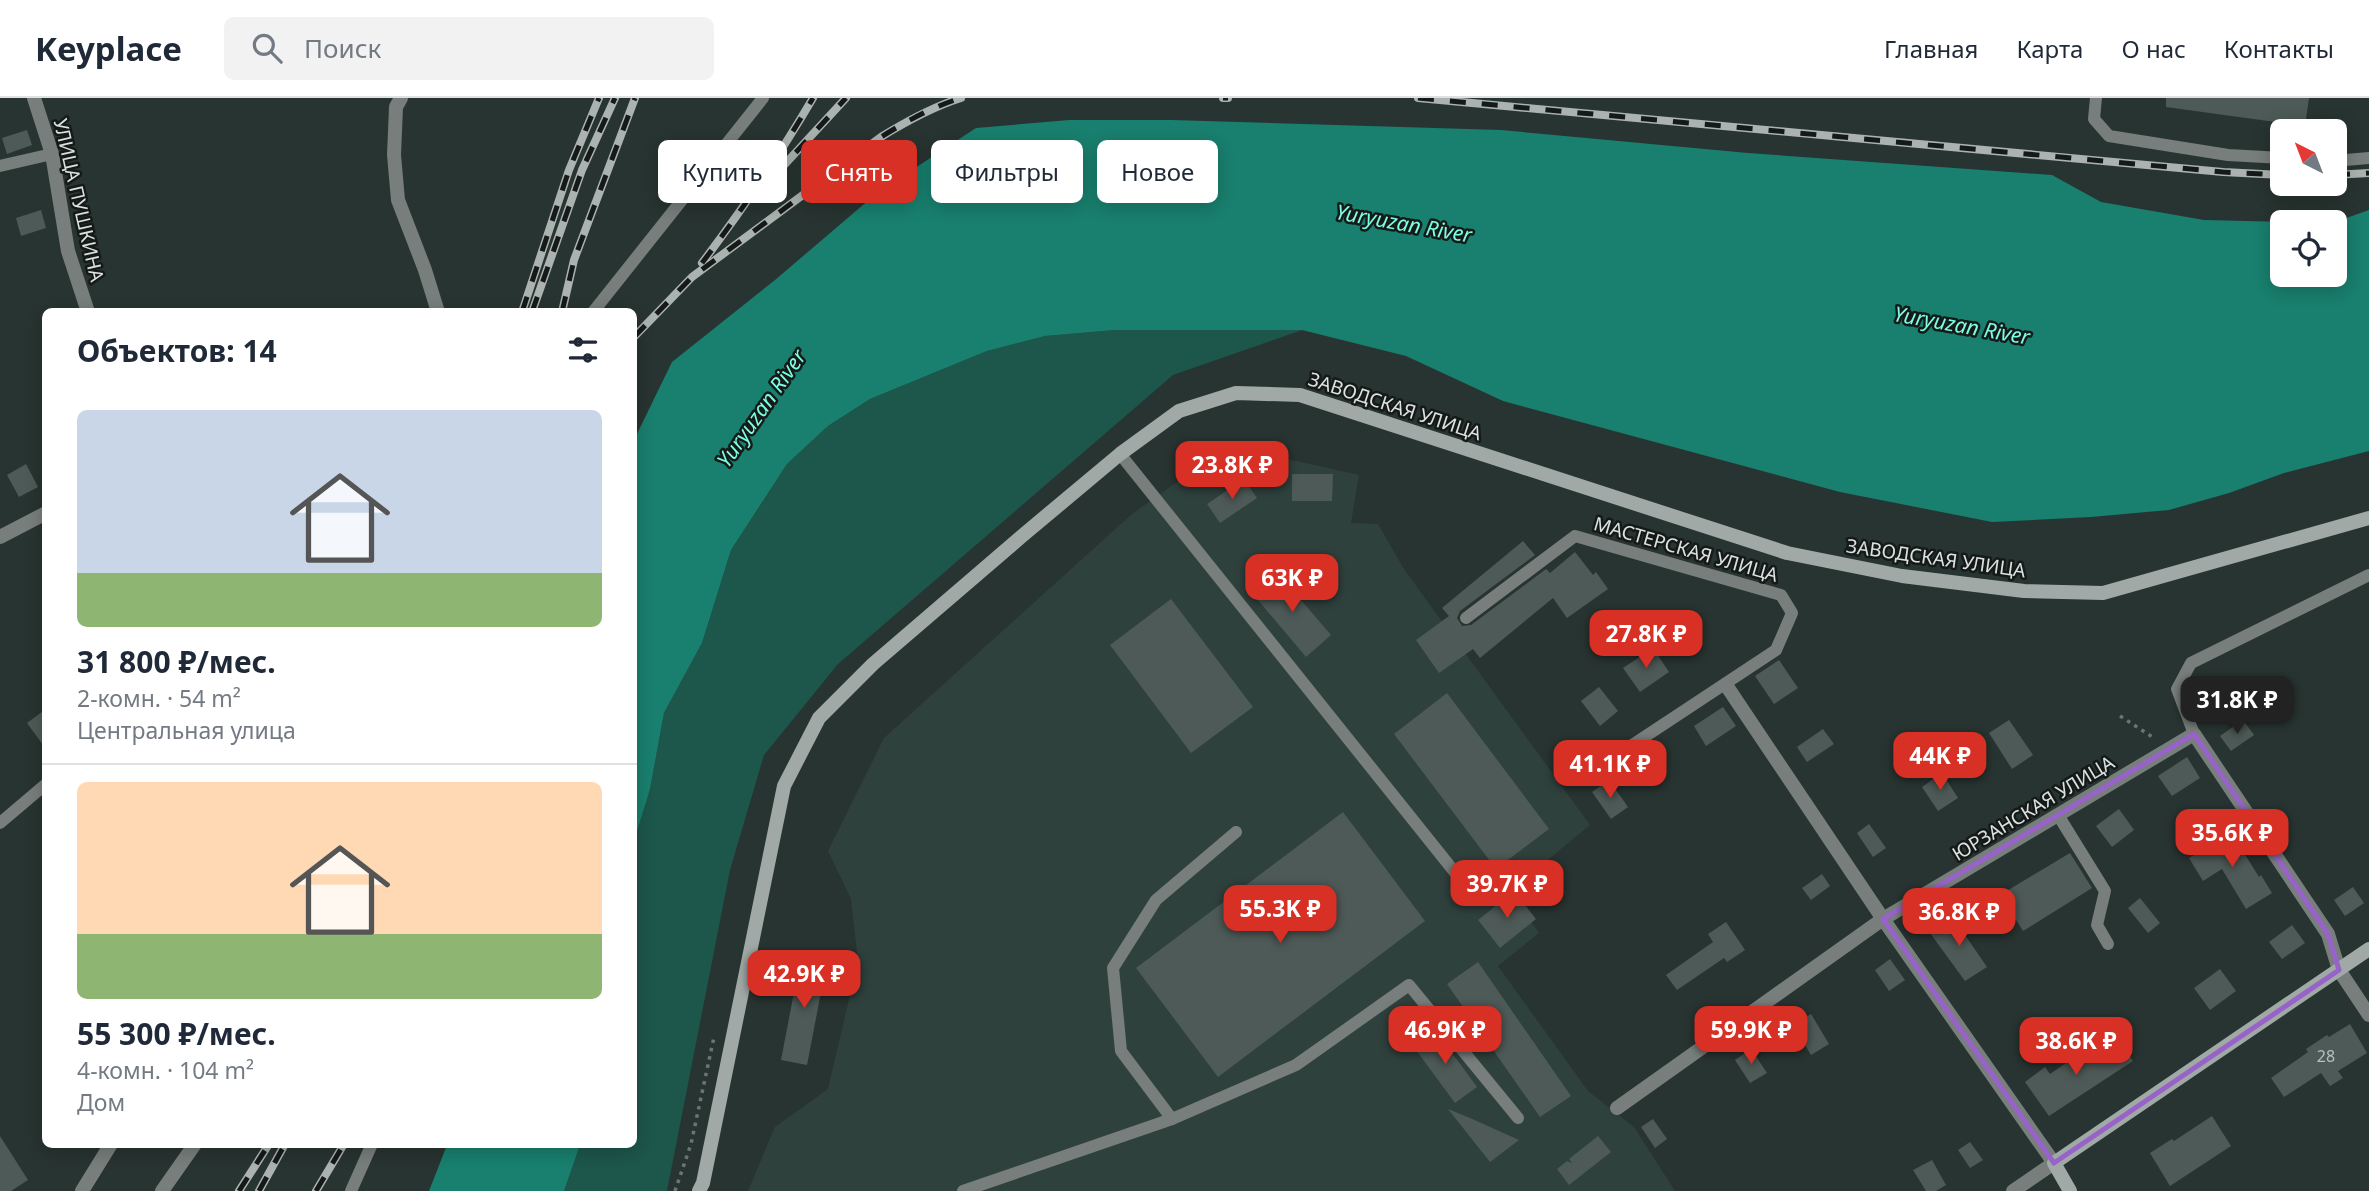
<!DOCTYPE html>
<html lang="ru">
<meta charset="utf-8">
<style>
:root{--surface:#fff;--page:#f2f2f3;--text:#1f2937;--muted:#747a83;--line:#e0e1e3;--accent:#d93025}
body{margin:0;font-family:"Noto Sans",sans-serif;background:var(--page);color:var(--text);height:100vh;display:flex;flex-direction:column;font-size:26px;white-space:nowrap}
*{box-sizing:border-box;margin:0}
p{font-size:23px;color:var(--muted)}
.icon{flex:none;width:38px;height:38px;fill:none;stroke:currentColor;stroke-width:2;stroke-linecap:round;stroke-linejoin:round}
.map{position:relative;flex:1;overflow:hidden}
.panel{position:absolute;left:42px;top:210px;width:595px;height:840px;display:flex;flex-direction:column;background:var(--surface);border-radius:10px;box-shadow:0 4px 18px #0003}
.panel>*{flex:none}
.guide{position:absolute;left:658px;top:42px;width:665px;height:63px;display:flex;gap:14px}
.needle{width:46px;rotate:318deg}
.controls{position:absolute;left:2270px;top:21px;display:grid;gap:14px}
.controls a{display:grid;place-items:center;width:77px;height:77px;border-radius:10px;background:var(--surface);box-shadow:0 4px 18px #0003;font-size:35px}
.price{position:absolute;translate:-50% -60px;padding:0 16px;border-radius:14px;background:var(--accent);color:#fff;font-size:23px;line-height:46px;filter:drop-shadow(0 2px 4px #0008)}
.price::after{content:'';position:absolute;left:50%;top:42px;width:21px;height:16px;margin-left:-10px;background:inherit;clip-path:polygon(0 0,100% 0,50% 100%)}
.price.active{background:#222;color:#fff}
ul{padding:0;list-style:none}
li{display:grid;align-content:center;gap:14px;height:371px;padding:0 35px}
li+li{border-top:2px solid var(--line)}
li span{display:grid;place-items:center;height:217px;border-radius:10px;color:#555}
li>.icon{margin-inline-start:auto}
span .icon{width:126px;height:126px;fill:#fffc;stroke-width:1}
li b{font-size:30px}
h2{display:flex;justify-content:space-between;align-items:center;height:84px;padding:0 35px;font-size:30px}
.pill{padding:0 24px;border-radius:10px;background:var(--surface);box-shadow:0 4px 18px #0003;font-size:24px;line-height:63px}
.pill.active{background:var(--accent);color:#fff}
header{display:flex;align-items:center;gap:42px;box-sizing:border-box;height:98px;padding:0 35px;background:var(--surface);border-bottom:2px solid var(--line)}
header strong{font-size:33px}
nav{display:flex;gap:38px;margin-inline-start:auto;font-size:24px}
.search{width:490px;height:63px;background:var(--page);display:flex;align-items:center;gap:18px;box-sizing:border-box;padding:0 24px;border-radius:10px;color:var(--muted);font-size:26px}
.map>svg:first-child{display:block}
.built{fill:#2f413d}
.green{fill:#1d564b}
.water{fill:#197f6e}
.building{fill:#4e5a57}
.lines{fill:none;stroke-linecap:round;stroke-linejoin:round}
.path{stroke:#6b7573;stroke-width:3.5;stroke-dasharray:3.5 5;stroke-linecap:butt}
.lane{stroke:#787e7c;stroke-width:12}
.street{stroke:#787e7c;stroke-width:14}
.secondary{stroke:#a0a9a6;stroke-width:14}
.rail-casing{stroke:#abb3b1;stroke-width:8}
.rail{stroke:#151a19;stroke-width:5;stroke-dasharray:16;stroke-linecap:butt}
.marked{fill:none;stroke:#9863c9;stroke-width:5;stroke-linejoin:round}
.labels{text-anchor:middle;dominant-baseline:central;stroke-width:5;stroke-linejoin:round;paint-order:stroke}
.number-label{font-size:16px;fill:#b8c0be}
.street-label{font-size:19px;fill:#dbe2e0;stroke:#151a19}
.water-label{font-size:21px;font-style:italic;fill:#7cfee3;stroke:#151a19}
</style>
<header>
<strong>Keyplace</strong>
<div class="search"><svg class="icon" aria-label="search" viewBox="0 0 24 24"><circle cx="10" cy="10" r="6"/><path d="M15 15l6 6"/></svg>Поиск</div>
<nav><a>Главная</a><a>Карта</a><a>О нас</a><a>Контакты</a></nav>
</header>
<div class="map">
<svg width="2369" height="1093" viewBox="0 0 2369 1093">
<rect width="100%" height="100%" fill="#283431"/>
<polygon class="built" points="1269,357 1359,377 1351,425 1378,426 1404,471 1590,727 1510,793 1539,835 1498,868 1588,993 1634,1029 1675,1093 748,1093 775,1029 828,991 858,863 851,801 828,753 884,640 1132,416 1211,360"/>
<polygon class="green" points="1115,232 1302,232 1173,277 838,566 764,657 730,772 667,1093 564,1093 580,1047 634,1046 634,743 650,690 664,615 702,545 731,452 787,366 828,328 870,301 987,253 1045,238"/>
<g class="water">
<polygon points="1069,22 1172,22 1501,32 1748,55 2052,77 2101,104 2204,122 2289,124 2282,124 2282,177 2334,177 2335,124 2369,112 2369,353 2284,375 2229,395 2169,412 2091,419 1992,424 1840,394 1503,303 1406,258 1302,232 1115,232 1045,238 987,253 870,301 828,328 787,366 731,452 702,545 664,615 650,691 634,743 634,342 672,264 775,182 877,95 976,30"/>
<polygon points="447,1047 447,1046 580,1047 564,1093 429,1093"/>
</g>
<g class="building">
<polygon points="2166,0 2309,0 2305,28 2166,9"/>
<polygon points="27,32 32,47 7,56 2,40"/>
<polygon points="41,112 46,130 21,138 16,120"/>
<polygon points="26,366 38,389 19,399 7,377"/>
<polygon points="1292,376 1333,376 1332,403 1292,403"/>
<polygon points="1244,381 1257,400 1220,425 1207,406"/>
<polygon points="1523,443 1535,457 1460,513 1457,520 1462,528 1471,527 1546,471 1550,475 1575,454 1593,477 1596,474 1608,491 1567,520 1553,500 1480,560 1473,551 1439,575 1416,542 1449,518 1442,510"/>
<polygon points="1277,474 1331,537 1306,559 1252,495"/>
<polygon points="1171,501 1253,609 1191,655 1110,547"/>
<polygon points="1653,550 1669,574 1640,594 1623,570"/>
<polygon points="1779,562 1798,590 1774,606 1755,578"/>
<polygon points="1599,589 1618,613 1600,628 1581,603"/>
<polygon points="1447,595 1549,731 1496,771 1394,636"/>
<polygon points="1723,609 1736,628 1706,648 1694,628"/>
<polygon points="46,611 46,651 27,625"/>
<polygon points="2009,622 2033,657 2012,671 1989,635"/>
<polygon points="2243,622 2254,637 2231,653 2220,638"/>
<polygon points="1823,631 1834,646 1807,664 1797,649"/>
<polygon points="2187,659 2200,680 2172,698 2158,678"/>
<polygon points="1942,675 1958,700 1938,713 1922,689"/>
<polygon points="1609,682 1628,709 1611,721 1592,694"/>
<polygon points="2119,711 2134,732 2112,749 2096,728"/>
<polygon points="1343,714 1425,823 1218,979 1136,870"/>
<polygon points="1869,726 1886,750 1873,759 1857,735"/>
<polygon points="2231,734 2259,779 2261,777 2272,795 2246,811 2222,771 2203,783 2189,760"/>
<polygon points="2070,755 2092,790 2023,833 2000,797"/>
<polygon points="1822,776 1830,788 1811,802 1802,790"/>
<polygon points="2353,789 2364,805 2345,818 2334,802"/>
<polygon points="1514,793 1536,821 1500,850 1478,822"/>
<polygon points="2140,800 2160,825 2148,835 2128,810"/>
<polygon points="1957,817 1968,835 1965,837 1987,869 1965,883 1930,835"/>
<polygon points="1726,824 1745,852 1727,864 1724,860 1677,892 1666,877 1713,844 1708,836"/>
<polygon points="2292,827 2305,845 2282,861 2269,844"/>
<polygon points="801,858 827,863 807,967 781,962"/>
<polygon points="1890,861 1905,882 1889,893 1875,872"/>
<polygon points="1478,864 1571,998 1540,1019 1447,886"/>
<polygon points="2220,871 2236,893 2210,912 2194,890"/>
<polygon points="1811,916 1829,946 1811,957 1793,927"/>
<polygon points="2350,926 2367,955 2338,973 2343,980 2330,988 2321,975 2284,999 2271,980 2308,954 2306,951 2327,937 2329,939"/>
<polygon points="1435,932 1477,989 1455,1005 1413,948"/>
<polygon points="2118,942 2133,963 2049,1018 2025,984 2045,969 2050,976 2082,954 2088,963"/>
<polygon points="1751,951 1767,975 1750,985 1735,962"/>
<polygon points="1448,1011 1470,1020 1519,1042 1490,1064"/>
<polygon points="2212,1018 2231,1048 2170,1088 2150,1055 2172,1041 2174,1043"/>
<polygon points="1653,1021 1667,1041 1655,1050 1641,1029"/>
<polygon points="0,1038 28,1082 11,1093 0,1093"/>
<polygon points="1598,1038 1611,1054 1569,1087 1557,1071 1567,1063 1572,1065 1569,1061"/>
<polygon points="1970,1044 1983,1062 1970,1070 1958,1052"/>
<polygon points="1932,1062 1946,1087 1936,1093 1926,1093 1913,1072"/>
</g>
<g class="lines">
<g class="path">
<polyline points="2120,618 2154,640"/>
<polyline points="675,1093 691,1046 714,939"/>
</g>
<g class="lane">
<polyline points="2096,0 2094,21 2109,38 2228,57 2282,60"/>
<polyline points="2334,63 2369,60"/>
<polyline points="0,68 52,56"/>
<polyline points="593,214 763,0"/>
<polyline points="1120,356 1469,792"/>
<polyline points="1466,520 1575,438 1781,497 1792,515 1776,552 1602,667"/>
<polyline points="2194,636 2177,591 2191,565 2369,477"/>
<polyline points="2058,717 2105,793 2097,827 2108,846"/>
<polyline points="0,725 46,686"/>
<polyline points="1172,1021 1121,953 1113,870 1156,802 1236,734"/>
<polyline points="351,1093 372,1046"/>
<polyline points="963,1093 1172,1021 1296,967 1409,887 1518,1020"/>
</g>
<g class="street">
<polyline points="34,0 52,56 68,153 88,214"/>
<polyline points="401,0 396,9 394,57 398,102 425,172 438,214"/>
<polyline points="0,439 46,415"/>
<polyline points="1726,587 1883,821 2054,1065 2013,1093"/>
<polyline points="1617,1010 1883,821 2194,636 2328,836 2339,872 2369,917"/>
<polyline points="82,1093 111,1046"/>
<polyline points="162,1093 195,1046"/>
</g>
<g class="secondary">
<polyline points="699,1093 703,1085 784,688 819,620 873,566 1022,438 1120,356 1179,313 1236,295 1300,297 1787,455 1902,478 2024,493 2103,495 2369,420"/>
<polyline points="2070,1093 2054,1065 2369,851"/>
</g>
<defs>
<g id="rail">
<polyline points="1223,0 1228,0"/>
<polyline points="1418,0 2223,74 2282,77"/>
<polyline points="2334,77 2369,75"/>
<polyline points="774,78 846,0"/>
<path d="M702 165C742 112 779 58 813 0"/>
<polyline points="522,214 569,72 599,0"/>
<polyline points="532,214 582,72 615,0"/>
<polyline points="562,214 574,162 635,0"/>
<path d="M634 239 692 179 881 39C907 23 932 9 961 0"/>
<polyline points="239,1093 269,1046"/>
<polyline points="259,1093 285,1046"/>
<polyline points="316,1093 344,1046"/>
</g>
</defs>
<use href="#rail" class="rail-casing"/>
<use href="#rail" class="rail"/>
</g>
<path class="marked" d="M2194 636 2328 836 2339 872 2054 1065 1883 821Z"/>
<g class="labels">
<g class="number-label">
<text x="2326" y="958">28</text>
</g>
<g class="street-label">
<text transform="translate(79 102) rotate(77)">УЛИЦА ПУШКИНА</text>
<text transform="translate(1395 308) rotate(18)">ЗАВОДСКАЯ УЛИЦА</text>
<text transform="translate(1686 451) rotate(16)">МАСТЕРСКАЯ УЛИЦА</text>
<text transform="translate(1936 460) rotate(8)">ЗАВОДСКАЯ УЛИЦА</text>
<text transform="translate(2033 710) rotate(-31)">ЮРЗАНСКАЯ УЛИЦА</text>
</g>
<g class="water-label">
<text transform="translate(1404 125) rotate(10)">Yuryuzan River</text>
<text transform="translate(1962 227) rotate(10)">Yuryuzan River</text>
<text transform="translate(761 310) rotate(-55)">Yuryuzan River</text>
</g>
</g>
</svg>
<div class="controls">
<a><svg class="needle" viewBox="-14 -14 28 28"><path d="M0-13l5 13h-10z" fill="#e53935"/><path d="M0 13l5-13h-10z" fill="#747a83"/></svg></a>
<a><svg class="icon" aria-label="locate" viewBox="0 0 24 24"><circle cx="12" cy="12" r="6"/><path d="M12 2v4M12 18v4M2 12h4M18 12h4"/></svg></a>
</div>
<b class="price" style="left:1232px;top:403px">23.8K ₽</b>
<b class="price" style="left:1292px;top:516px">63K ₽</b>
<b class="price" style="left:1646px;top:572px">27.8K ₽</b>
<b class="price active" style="left:2237px;top:638px">31.8K ₽</b>
<b class="price" style="left:1940px;top:694px">44K ₽</b>
<b class="price" style="left:1610px;top:702px">41.1K ₽</b>
<b class="price" style="left:2232px;top:771px">35.6K ₽</b>
<b class="price" style="left:1507px;top:822px">39.7K ₽</b>
<b class="price" style="left:1280px;top:847px">55.3K ₽</b>
<b class="price" style="left:1959px;top:850px">36.8K ₽</b>
<b class="price" style="left:804px;top:912px">42.9K ₽</b>
<b class="price" style="left:1445px;top:968px">46.9K ₽</b>
<b class="price" style="left:1751px;top:968px">59.9K ₽</b>
<b class="price" style="left:2076px;top:979px">38.6K ₽</b>
<div class="guide">
<a class="pill">Купить</a>
<a class="pill active">Снять</a>
<a class="pill">Фильтры</a>
<a class="pill">Новое</a>
</div>
<section class="panel">
<h2>Объектов: 14<svg class="icon" aria-label="filters" viewBox="0 0 24 24"><path d="M4 7h16M4 17h16"/><circle cx="9" cy="7" r="2"/><circle cx="15" cy="17" r="2"/></svg></h2>
<ul>
<li><span style="background:linear-gradient(#c9d6e8 75%,#8fb573 0)"><svg class="icon" aria-label="home" viewBox="0 0 24 24"><path d="M3 11l9-7 9 7M6 9v11h12V9"/></svg></span><div><b>31 800 ₽/мес.</b><p>2-комн. · 54 m²</p><p>Центральная улица</p></div></li>
<li><span style="background:linear-gradient(#ffd9b3 70%,#8fb573 0)"><svg class="icon" aria-label="home" viewBox="0 0 24 24"><path d="M3 11l9-7 9 7M6 9v11h12V9"/></svg></span><div><b>55 300 ₽/мес.</b><p>4-комн. · 104 m²</p><p>Дом</p></div></li>
</ul>
</section>
</div>
